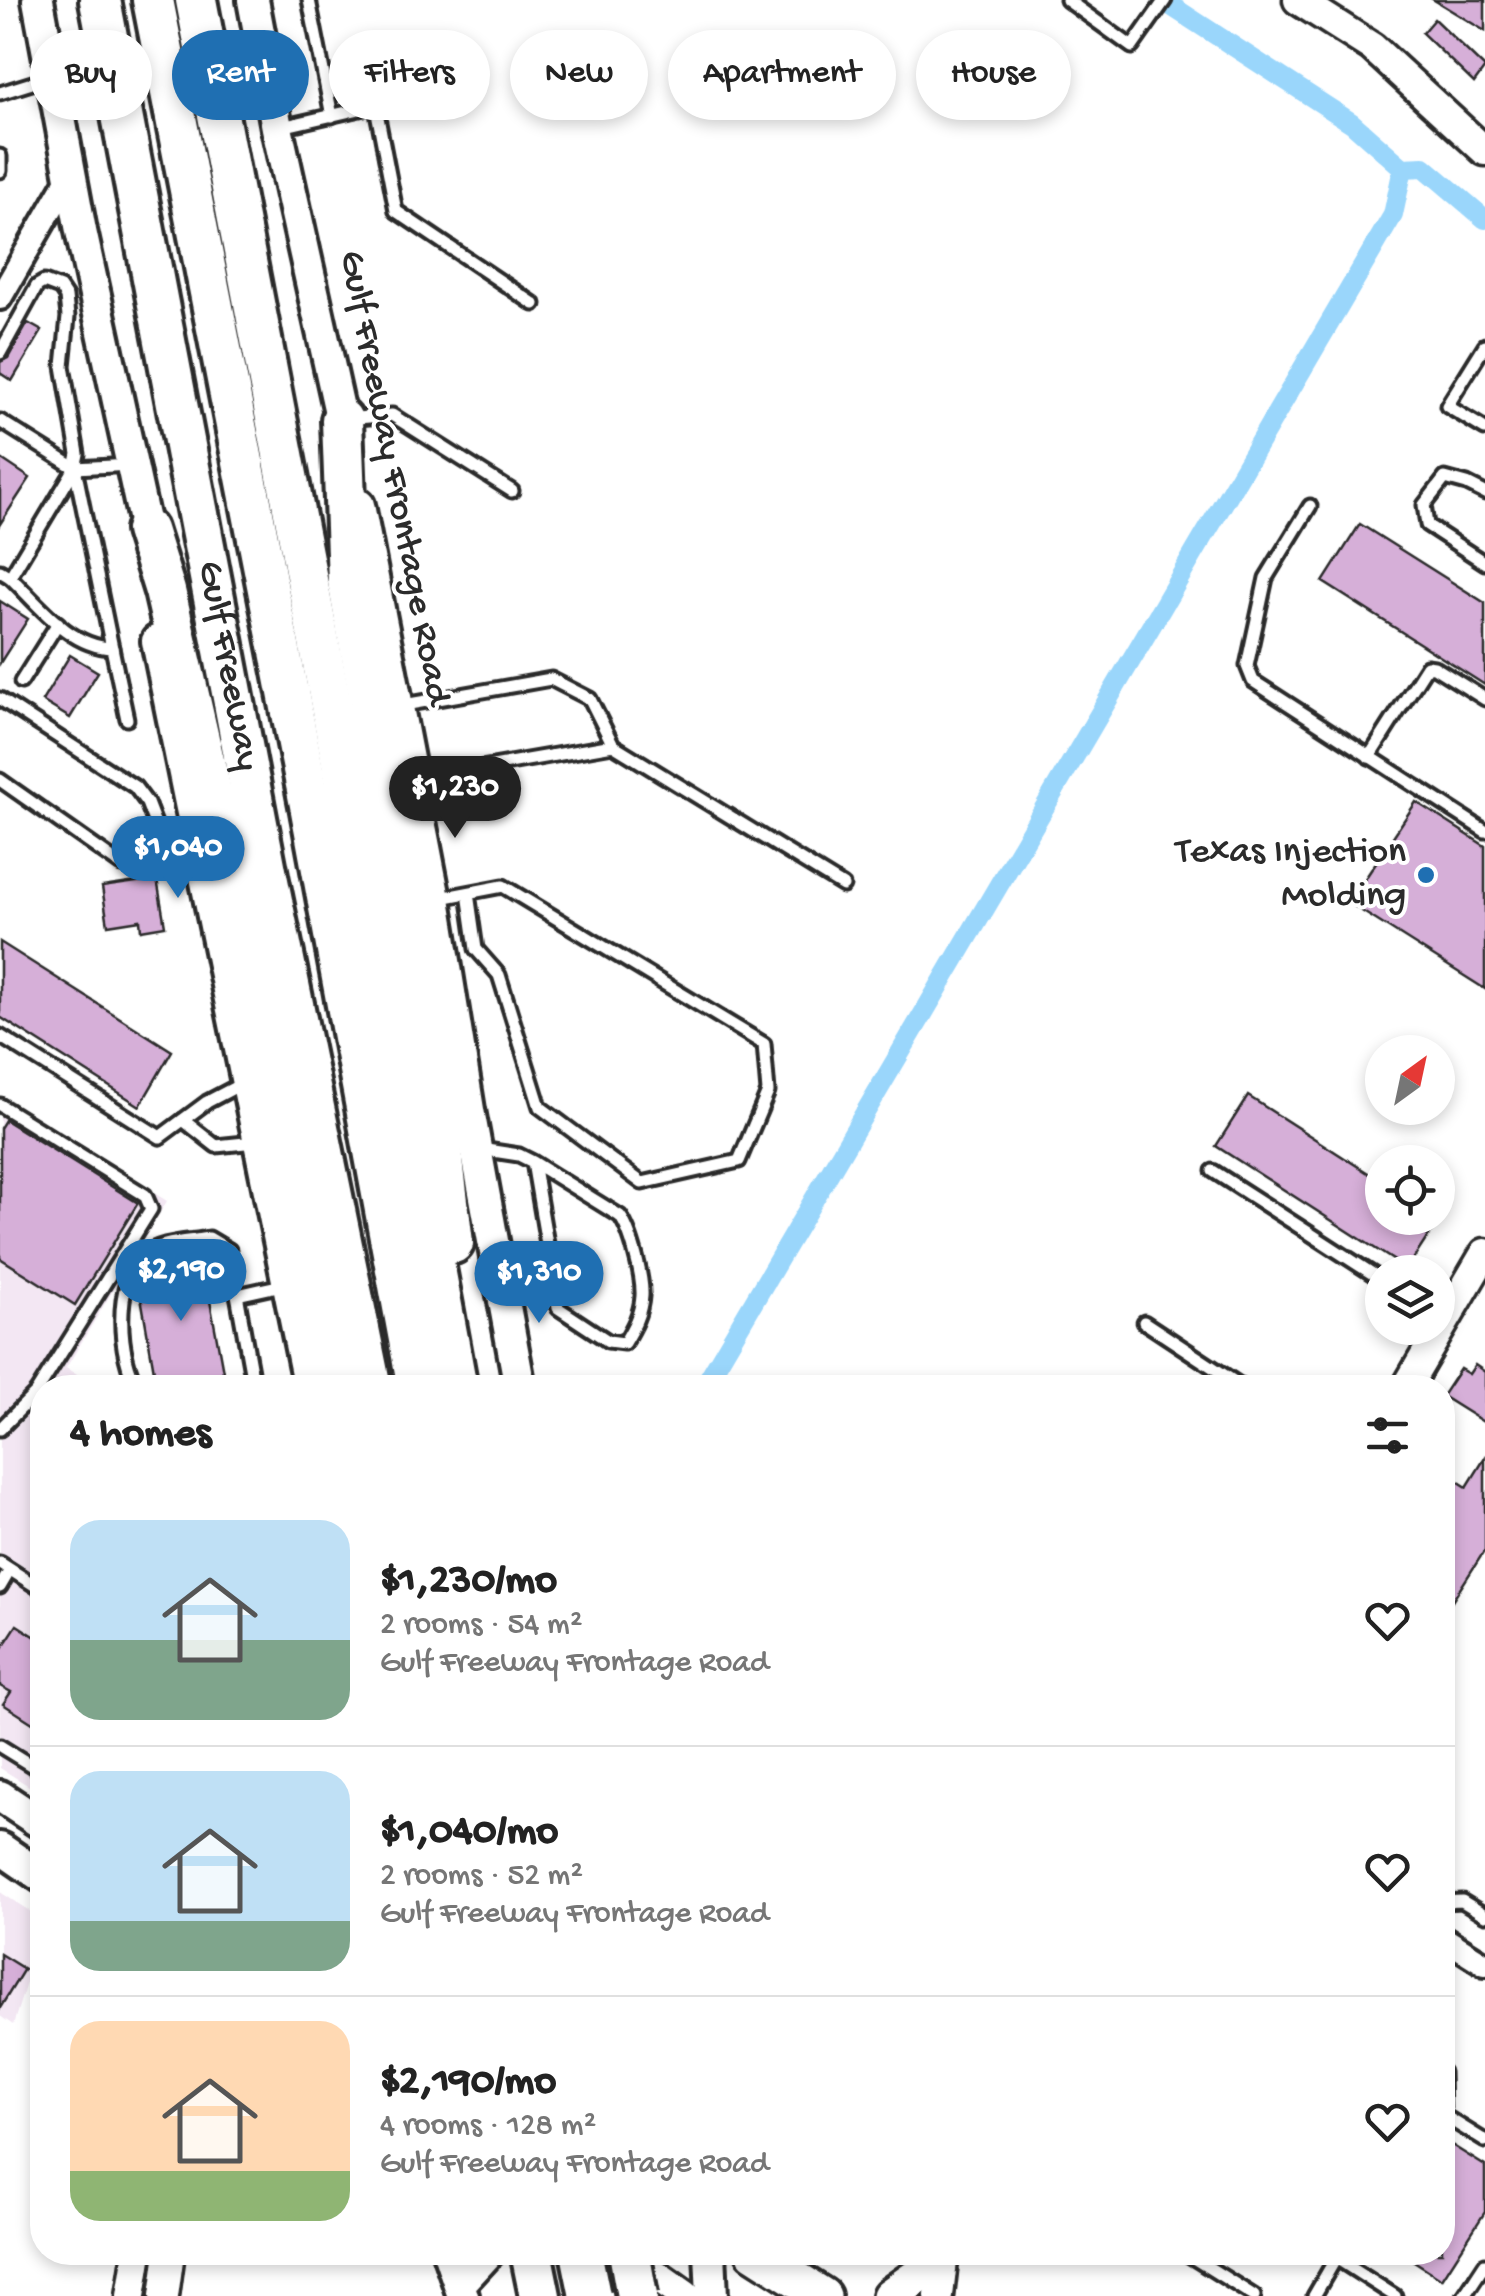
<!DOCTYPE html>
<meta charset="utf-8">
<style>
:root{--surface:#fff;--page:#f6f6f6;--text:#222;--muted:#767676;--line:#e0e0e0;--accent:#1f6fb2}
body{margin:0;font-family:"Gochi Hand",sans-serif;background:var(--page);color:var(--text);height:100vh;display:flex;flex-direction:column;font-size:38px;white-space:nowrap}
*{box-sizing:border-box;margin:0}
p{font-size:32px;color:var(--muted)}
.icon{flex:none;width:55px;height:55px;fill:none;stroke:currentColor;stroke-width:2;stroke-linecap:round;stroke-linejoin:round}
.map{position:relative;flex:1;overflow:hidden}
.side{position:absolute;left:30px;top:1375px;width:1425px;height:890px;display:flex;flex-direction:column;background:var(--surface);border-radius:40px;box-shadow:0 5px 15px #0003}
.side>*{flex:none}
.guide{position:absolute;left:30px;top:30px;width:1425px;height:90px;display:flex;gap:20px}
.needle{width:65px;rotate:33deg}
.tools{position:absolute;left:1365px;top:1035px;display:grid;gap:20px}
.tools a{display:grid;place-items:center;width:90px;height:90px;border-radius:50%;background:var(--surface);box-shadow:0 5px 15px #0003;font-size:50px}
.price{position:absolute;translate:-50% -85px;padding:0 22px;border-radius:35px;background:var(--accent);color:#fff;font-size:32px;line-height:65px;filter:drop-shadow(0 2px 5px #0008)}
.price::after{content:'';position:absolute;left:50%;top:60px;width:30px;height:22px;margin-left:-15px;background:inherit;clip-path:polygon(0 0,100% 0,50% 100%)}
.price.active{background:#222;color:#fff}
ul{padding:0;list-style:none}
li{display:flex;align-items:center;gap:30px;height:250px;padding:0 40px}
li+li{border-top:2px solid var(--line)}
li span{display:grid;place-items:center;flex:none;width:280px;height:200px;border-radius:30px;color:#555}
li>.icon{margin-inline-start:auto}
span .icon{width:120px;height:120px;fill:#fffc;stroke-width:1}
li b{font-size:42px}
h2{display:flex;justify-content:space-between;align-items:center;height:120px;padding:0 40px;font-size:42px}
.tag{padding:0 35px;border-radius:45px;background:var(--surface);box-shadow:0 5px 15px #0003;font-size:35px;line-height:90px}
.tag.active{background:var(--accent);color:#fff}
.map>svg:first-child{display:block}
.built{fill:#f3e7f3}
.lines{fill:none;stroke-linecap:round;stroke-linejoin:round}
.canal{stroke:#9ad6fb;stroke-width:20}
.building{fill:#d6afd8;stroke:#2b2b2b;stroke-width:2.5}
.service-casing{stroke:#2b2b2b;stroke-width:19}
.minor-casing{stroke:#2b2b2b;stroke-width:30}
.tertiary-casing{stroke:#2b2b2b;stroke-width:35}
.secondary-casing{stroke:#2b2b2b;stroke-width:38}
.primary-casing{stroke:#2b2b2b;stroke-width:42}
.motorway-casing{stroke:#2b2b2b;stroke-width:48}
.service{stroke:#fff;stroke-width:11}
.minor{stroke:#fff;stroke-width:22}
.tertiary{stroke:#fff;stroke-width:28}
.secondary{stroke:#fff;stroke-width:30}
.primary{stroke:#fff;stroke-width:35}
.motorway{stroke:#fff;stroke-width:40}
.motorway-bridge-casing{stroke:#2b2b2b;stroke-width:48;stroke-linecap:butt}
.motorway-bridge{stroke:#fff;stroke-width:40}
.poi-dot{fill:#1f6fb2;stroke:#fff;stroke-width:4}
.labels{text-anchor:middle;dominant-baseline:central;stroke-width:8;stroke-linejoin:round;paint-order:stroke}
.street-label{font-size:38px;fill:#2b2b2b;stroke:#fff}
.poi-label{font-size:38px;fill:#2b2b2b;stroke:#fff;text-anchor:end}
</style>
<div class="map">
<svg width="1485" height="2296" viewBox="0 0 1485 2296">
<rect width="100%" height="100%" fill="#fff"/>
<filter id="ink" filterUnits="userSpaceOnUse"><feTurbulence type="fractalNoise" baseFrequency=".01" numOctaves="2"/><feDisplacementMap in="SourceGraphic" scale="20" xChannelSelector="R" yChannelSelector="G"/><feConvolveMatrix kernelMatrix="1 2 1 2 8 2 1 2 1" color-interpolation-filters="sRGB"/></filter>
<g filter="url(#ink)">
<g class="built">
<polygon points="0,1097 167,1201 66,1368 96,1387 42,1388 42,1794 0,1768"/>
<polygon points="0,1892 42,1919 42,1931 13,2025 0,2016"/>
</g>
<g class="lines">
<g class="canal">
<polyline points="1162,0 1352,123 1403,168 1424,167 1485,219"/>
<polyline points="703,1388 1393,215 1403,168"/>
</g>
</g>
<g class="building">
<polygon points="1434,0 1485,0 1485,31"/>
<polygon points="1434,19 1485,68 1474,83 1422,33"/>
<polygon points="28,323 42,331 12,381 0,373 0,362 8,358"/>
<polygon points="0,458 30,478 0,524"/>
<polygon points="1360,524 1485,603 1485,685 1323,582"/>
<polygon points="0,601 28,619 0,663"/>
<polygon points="70,655 98,672 70,718 42,701"/>
<polygon points="1416,802 1485,846 1485,989 1349,903"/>
<polygon points="157,879 165,926 141,930 140,920 108,925 102,887"/>
<polygon points="0,942 172,1051 140,1106 0,1017"/>
<polygon points="1248,1096 1382,1182 1382,1218 1440,1218 1407,1269 1216,1146"/>
<polygon points="5,1120 138,1203 75,1305 0,1258 0,1128"/>
<polygon points="201,1252 226,1388 157,1388 138,1280 151,1262"/>
<polygon points="1475,1365 1485,1372 1485,1423 1442,1396 1460,1369 1469,1374"/>
<polygon points="1485,1458 1485,1550 1442,1617 1442,1484 1448,1475 1467,1487"/>
<polygon points="17,1625 42,1641 42,1729 3,1704 11,1692 0,1686 0,1651"/>
<polygon points="0,1954 24,1969 0,2008"/>
<polygon points="1442,2139 1485,2166 1485,2212 1442,2279 1400,2252 1442,2252"/>
</g>
<g class="lines">
<defs>
<g id="service">
<polyline points="309,0 332,116"/>
<polyline points="1067,0 1132,47 1165,0"/>
<polyline points="0,93 48,78"/>
<polyline points="376,107 396,211 534,304"/>
<polyline points="277,128 429,93"/>
<polyline points="0,156 0,171"/>
<polyline points="1485,345 1447,406 1485,429"/>
<polyline points="0,353 37,286 44,282 60,288 66,297 68,317 63,366 78,454 75,468 10,577 0,571"/>
<polyline points="346,419 392,415 512,491"/>
<polyline points="0,421 75,468 131,465"/>
<polyline points="1485,493 1467,484 1445,478 1424,505 1427,525 1485,563"/>
<polyline points="1310,506 1266,578 1247,666 1253,681 1485,831"/>
<path d="M10 577C39 605 70 647 112 648L75 468"/>
<polyline points="112,648 127,719"/>
<polyline points="21,682 58,623"/>
<polyline points="0,699 135,787 147,803 169,860"/>
<polyline points="398,706 551,679 590,699 613,745 843,886"/>
<polyline points="1369,757 1427,666 1434,667 1485,699"/>
<polyline points="0,780 121,865 200,856"/>
<polyline points="412,780 613,745"/>
<polyline points="435,899 503,886 764,1044 768,1092 739,1161 642,1183 540,1107 499,975 476,949 468,893"/>
<polyline points="0,1036 160,1137 207,1102 245,1082"/>
<polyline points="0,1105 145,1195 151,1209 36,1393"/>
<polyline points="183,1120 216,1146 255,1142"/>
<path d="M480 1149 519 1155 533 1162 620 1216C631 1231 643 1277 642 1296 641 1314 633 1328 624 1343L608 1341 558 1308 533 1162"/>
<polyline points="1213,1171 1382,1280"/>
<polyline points="237,1295 287,1284"/>
<polyline points="1144,1322 1244,1388"/>
<path d="M138 1388C118 1358 113 1281 143 1256 160 1241 188 1242 209 1238L229 1250 254 1388"/>
<polyline points="280,1388 306,1382"/>
<polyline points="0,1429 36,1393 40,1396"/>
<polyline points="0,1563 42,1590"/>
<polyline points="0,1587 10,1570"/>
<polyline points="0,1746 42,1772"/>
<polyline points="1442,1902 1462,1901 1485,1915"/>
<polyline points="1442,2072 1443,2115 1485,2141"/>
<polyline points="1184,2252 1254,2296"/>
<polyline points="1314,2296 1336,2258 1395,2296"/>
<polyline points="1464,2296 1485,2264"/>
</g>
<g id="minor">
<polyline points="0,298 70,176"/>
<polyline points="1442,1937 1485,1964"/>
</g>
<g id="tertiary">
<polyline points="1298,0 1372,47 1485,151"/>
<polyline points="1406,1388 1485,1253"/>
<polyline points="131,2296 138,2252"/>
<polyline points="164,2296 170,2252"/>
<polyline points="939,2296 944,2252"/>
</g>
<g id="secondary">
<polyline points="38,0 81,231 146,530 147,551"/>
<polyline points="253,0 277,128 346,440"/>
<polyline points="359,505 435,899 469,1110 520,1388"/>
<polyline points="157,641 309,1388"/>
<polyline points="0,1796 42,1824"/>
<polyline points="0,1848 42,1877"/>
<polyline points="448,2252 463,2296"/>
<polyline points="623,2252 685,2296"/>
<polyline points="710,2252 712,2296"/>
<polyline points="466,2277 489,2252"/>
</g>
<g id="primary">
<polyline points="754,2252 823,2296"/>
<polyline points="890,2296 921,2274 938,2252"/>
</g>
<g id="motorway">
<path id="s1" d="M100 0 268 881 371 1388"/>
<polyline points="153,0 310,805 418,1388"/>
<polyline points="196,0 340,752 457,1388"/>
<polyline points="342,420 348,581 420,972 453,1243"/>
<polyline points="146,530 165,591 226,857 340,1388"/>
<polyline points="531,2252 540,2296"/>
</g>
</defs>
<use href="#service" class="service-casing"/>
<use href="#minor" class="minor-casing"/>
<use href="#tertiary" class="tertiary-casing"/>
<use href="#secondary" class="secondary-casing"/>
<use href="#primary" class="primary-casing"/>
<use href="#motorway" class="motorway-casing"/>
<use href="#service" class="service"/>
<use href="#minor" class="minor"/>
<use href="#tertiary" class="tertiary"/>
<use href="#secondary" class="secondary"/>
<use href="#primary" class="primary"/>
<use href="#motorway" class="motorway"/>
<defs>
<g id="motorway-bridge">
<polyline points="581,2252 590,2296"/>
<polyline points="629,2252 637,2296"/>
</g>
</defs>
<use href="#motorway-bridge" class="motorway-bridge-casing"/>
<use href="#motorway-bridge" class="motorway-bridge"/>
</g>
</g>
<circle class="poi-dot" cx="1426" cy="875" r="10"/>
<g class="labels">
<g class="street-label">
<text transform="translate(393 478) rotate(79)">Gulf Freeway Frontage Road</text>
<text stroke="none"><textPath href="#s1" startOffset="678">Gulf Freeway</textPath></text>
</g>
<g class="poi-label">
<text x="1406" y="853">Texas Injection<tspan x="1406" dy="44">Molding</tspan></text>
</g>
</g>
</svg>
<div class="tools">
<a><svg class="needle" viewBox="-14 -14 28 28"><path d="M0-13l5 13h-10z" fill="#e53935"/><path d="M0 13l5-13h-10z" fill="#767676"/></svg></a>
<a><svg class="icon" aria-label="locate" viewBox="0 0 24 24"><circle cx="12" cy="12" r="6"/><path d="M12 2v4M12 18v4M2 12h4M18 12h4"/></svg></a>
<a><svg class="icon" aria-label="layers" viewBox="0 0 24 24"><path d="M12 4l9 5-9 5-9-5zM3 14l9 5 9-5"/></svg></a>
</div>
<b class="price active" style="left:455px;top:841px">$1,230</b>
<b class="price" style="left:178px;top:901px">$1,040</b>
<b class="price" style="left:181px;top:1324px">$2,190</b>
<b class="price" style="left:539px;top:1326px">$1,310</b>
<div class="guide">
<a class="tag">Buy</a>
<a class="tag active">Rent</a>
<a class="tag">Filters</a>
<a class="tag">New</a>
<a class="tag">Apartment</a>
<a class="tag">House</a>
</div>
<section class="side">
<h2>4 homes<svg class="icon" aria-label="filters" viewBox="0 0 24 24"><path d="M4 7h16M4 17h16"/><circle cx="9" cy="7" r="2"/><circle cx="15" cy="17" r="2"/></svg></h2>
<ul>
<li><span style="background:linear-gradient(#bfe0f5 60%,#7fa58c 0)"><svg class="icon" aria-label="home" viewBox="0 0 24 24"><path d="M3 11l9-7 9 7M6 9v11h12V9"/></svg></span><div><b>$1,230/mo</b><p>2 rooms · 54 m²</p><p>Gulf Freeway Frontage Road</p></div><svg class="icon" aria-label="heart" viewBox="0 0 24 24"><path d="M12 20l-8-8c-3-5 5-10 8-4 3-6 11-1 8 4z"/></svg></li>
<li><span style="background:linear-gradient(#bfe0f5 75%,#7fa58c 0)"><svg class="icon" aria-label="home" viewBox="0 0 24 24"><path d="M3 11l9-7 9 7M6 9v11h12V9"/></svg></span><div><b>$1,040/mo</b><p>2 rooms · 52 m²</p><p>Gulf Freeway Frontage Road</p></div><svg class="icon" aria-label="heart" viewBox="0 0 24 24"><path d="M12 20l-8-8c-3-5 5-10 8-4 3-6 11-1 8 4z"/></svg></li>
<li><span style="background:linear-gradient(#ffd9b3 75%,#8fb573 0)"><svg class="icon" aria-label="home" viewBox="0 0 24 24"><path d="M3 11l9-7 9 7M6 9v11h12V9"/></svg></span><div><b>$2,190/mo</b><p>4 rooms · 128 m²</p><p>Gulf Freeway Frontage Road</p></div><svg class="icon" aria-label="heart" viewBox="0 0 24 24"><path d="M12 20l-8-8c-3-5 5-10 8-4 3-6 11-1 8 4z"/></svg></li>
</ul>
</section>
</div>
